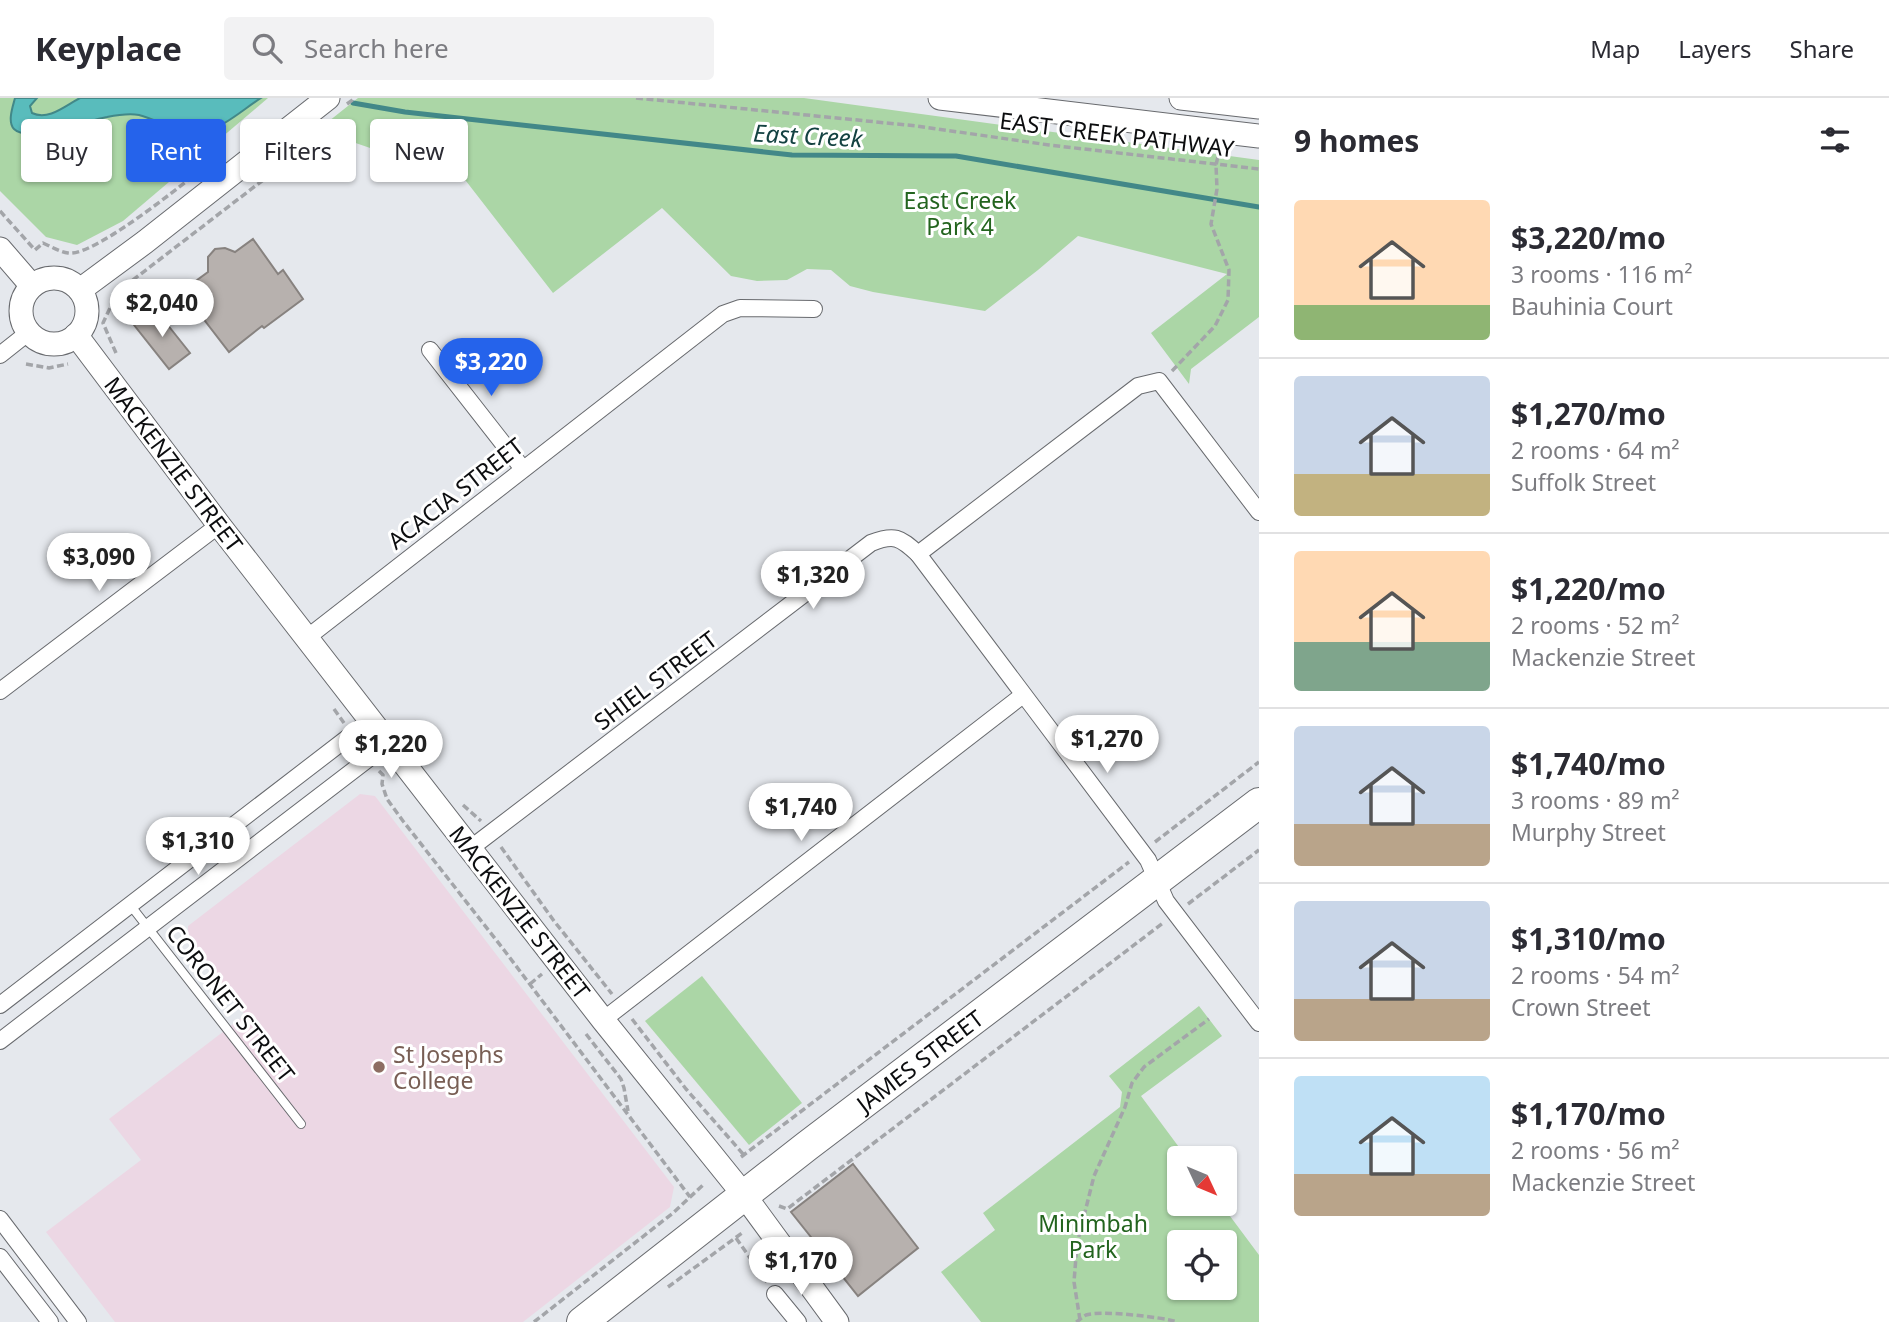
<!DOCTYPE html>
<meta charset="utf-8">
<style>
:root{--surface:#fff;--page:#f2f2f3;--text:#2b2b33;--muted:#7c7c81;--line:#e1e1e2;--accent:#2563eb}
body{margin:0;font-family:"Noto Sans",sans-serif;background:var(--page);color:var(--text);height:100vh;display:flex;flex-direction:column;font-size:26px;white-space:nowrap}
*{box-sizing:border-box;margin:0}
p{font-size:23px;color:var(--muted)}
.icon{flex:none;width:38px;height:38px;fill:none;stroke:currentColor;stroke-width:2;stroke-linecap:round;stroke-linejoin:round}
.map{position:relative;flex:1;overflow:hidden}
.side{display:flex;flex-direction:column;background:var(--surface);width:630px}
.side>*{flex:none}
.top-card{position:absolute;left:21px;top:21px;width:665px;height:63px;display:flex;gap:14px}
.needle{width:46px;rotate:134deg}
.buttons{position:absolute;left:1167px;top:1048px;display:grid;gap:14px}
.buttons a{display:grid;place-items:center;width:70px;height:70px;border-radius:7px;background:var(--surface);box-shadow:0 2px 5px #0004;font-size:35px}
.price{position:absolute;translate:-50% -60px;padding:0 16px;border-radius:24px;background:#fff;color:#222;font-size:23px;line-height:46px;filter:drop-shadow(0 2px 4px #0008)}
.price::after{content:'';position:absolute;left:50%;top:42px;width:21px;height:16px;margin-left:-10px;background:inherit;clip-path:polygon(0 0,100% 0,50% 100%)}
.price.on{background:var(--accent);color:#fff}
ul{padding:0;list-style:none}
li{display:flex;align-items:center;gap:21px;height:175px;padding:0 35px}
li+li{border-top:2px solid var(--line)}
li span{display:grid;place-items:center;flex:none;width:196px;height:140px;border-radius:7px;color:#555}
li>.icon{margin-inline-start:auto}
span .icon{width:84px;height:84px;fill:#fffc;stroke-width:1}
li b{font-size:30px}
h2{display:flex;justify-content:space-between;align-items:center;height:84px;padding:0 35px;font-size:30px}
.chip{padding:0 24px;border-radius:7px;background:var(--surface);box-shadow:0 2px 5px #0004;font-size:24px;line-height:63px}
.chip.on{background:var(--accent);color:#fff}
header{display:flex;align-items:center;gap:42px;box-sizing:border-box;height:98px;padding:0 35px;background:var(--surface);border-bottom:2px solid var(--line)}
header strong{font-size:33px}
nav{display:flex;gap:38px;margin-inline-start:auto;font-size:24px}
.search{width:490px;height:63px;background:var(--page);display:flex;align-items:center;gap:18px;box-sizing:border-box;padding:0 24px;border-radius:7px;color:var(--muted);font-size:26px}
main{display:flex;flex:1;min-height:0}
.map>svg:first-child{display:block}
.education{fill:#ecd7e4}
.green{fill:#abd6a6;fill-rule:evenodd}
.water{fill:#59bcbc;stroke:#428888;stroke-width:2}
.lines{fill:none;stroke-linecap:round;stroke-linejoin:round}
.stream{stroke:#428888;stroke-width:5}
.building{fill:#b7b1ae;stroke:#87827f;stroke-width:2}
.lane-casing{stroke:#686a6e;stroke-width:10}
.street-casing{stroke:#686a6e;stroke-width:18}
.secondary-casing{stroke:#686a6e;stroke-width:25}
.highway-casing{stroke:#686a6e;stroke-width:32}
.path{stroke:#a3a5a9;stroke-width:3.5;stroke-dasharray:7 3.5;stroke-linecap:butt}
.lane{stroke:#fff;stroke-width:8}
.street{stroke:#fff;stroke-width:16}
.secondary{stroke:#fff;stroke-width:23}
.highway{stroke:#fff;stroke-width:30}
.education-dot{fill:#8d6e63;stroke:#fff;stroke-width:2.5}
.labels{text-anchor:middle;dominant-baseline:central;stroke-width:6;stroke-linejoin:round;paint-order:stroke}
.street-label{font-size:23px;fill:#0c0d0f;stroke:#fff}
.park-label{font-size:23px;fill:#23641e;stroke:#fff}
.education-label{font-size:23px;fill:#785e54;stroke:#fff;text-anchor:start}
.water-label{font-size:24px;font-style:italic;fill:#144242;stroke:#fff}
</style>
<header>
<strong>Keyplace</strong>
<div class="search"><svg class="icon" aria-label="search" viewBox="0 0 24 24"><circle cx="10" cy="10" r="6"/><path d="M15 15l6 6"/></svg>Search here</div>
<nav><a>Map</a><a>Layers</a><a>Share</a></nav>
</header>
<main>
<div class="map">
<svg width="1259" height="1224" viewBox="0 0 1259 1224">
<rect width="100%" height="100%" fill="#e5e8ed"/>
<polygon class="education" points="360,696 375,698 674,1089 670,1109 523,1224 115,1224 46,1134 141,1062 109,1021 245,917 188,843 188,828"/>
<g class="green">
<polygon points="0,0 268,0 123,123 77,147 46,139 0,93"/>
<polygon points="358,0 804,0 1259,62 1259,219 1191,271 1189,286 1151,235 1227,176 1078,138 1038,172 985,213 873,194 850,188 831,172 807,171 787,182 757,183 731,178 662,110 553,195 466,83 344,41 329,23"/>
<polygon points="702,878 802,1005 749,1047 645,923"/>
<path d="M1199 908 1222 938 1141 998 1187 1060H1180V1106H1221L1259 1157V1224H981L941 1174 995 1132 983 1115 1120 1009 1122 994 1109 978ZM1180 1144H1225V1190H1180Z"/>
</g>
<path class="water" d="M15 0H37L30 8 32 15C49 23 66 7 80 0H261C242 12 223 31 200 34 177 37 160 22 139 17 129 15 117 17 107 19 88 22 29 46 14 31 7 24 13 8 15 0Z"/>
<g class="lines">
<polyline class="stream" points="353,5 405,14 792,57 956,58 1259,109"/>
</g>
<g class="building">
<polygon points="253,141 278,176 283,172 303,201 264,230 262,228 229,254 182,193 208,174 208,159 215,151 225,150 235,154"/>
<polygon points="155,211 190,255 169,271 134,227"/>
<polygon points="853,1066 918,1150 858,1198 791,1114"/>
</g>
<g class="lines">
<defs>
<polyline id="lane" points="131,808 301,1026"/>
<g id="street">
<polyline points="430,252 523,371"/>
<polyline points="0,257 29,234"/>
<polyline points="918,456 1148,762 1166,803 1259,925"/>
<polyline points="308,539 723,216 740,210 814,211"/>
<polyline points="0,593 219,427"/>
<path d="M471 750 871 445C894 436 900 439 918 456L1138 288 1159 283 1259 414"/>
<polyline points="0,907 372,621"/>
<polyline points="603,922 1023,597"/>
<polyline points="0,943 389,645"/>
<polyline points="0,1121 78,1224"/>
<polyline points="0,1159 50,1224"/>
<polyline points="775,1196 798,1224"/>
</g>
<g id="secondary">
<polyline points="940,0 1259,38"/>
<polyline points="1181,0 1259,9"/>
<polyline points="0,151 32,188"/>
<circle cx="54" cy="213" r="33"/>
<polyline points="80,192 145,144 328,0"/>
<polyline points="76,237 219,427 603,922 744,1097 837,1224"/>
</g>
<g id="highway">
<path id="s1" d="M582 1224 807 1048 1259 705"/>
</g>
</defs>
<use href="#lane" class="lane-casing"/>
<use href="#street" class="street-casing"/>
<use href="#secondary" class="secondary-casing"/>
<use href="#highway" class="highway-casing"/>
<g class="path">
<polyline points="636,0 917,28 1049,47 1259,71"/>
<polyline points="347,6 355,0"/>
<path d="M0 113 35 152 43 145C50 148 60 154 68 155 95 160 199 73 225 53"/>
<polyline points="116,195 323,36 325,28"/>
<polyline points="116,255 103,225 117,195 138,198 141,195 148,203"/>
<polyline points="26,266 49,270 68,266"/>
<polyline points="1172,273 1215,228 1228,202 1229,172 1211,126 1217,91 1216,67 1220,50"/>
<polyline points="334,611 344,625"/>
<polyline points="379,673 383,677 382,686 387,701 403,723 504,852 690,1099"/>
<polyline points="463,707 481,723"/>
<polyline points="1155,744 1259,664"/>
<polyline points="501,749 554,823 612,896"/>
<polyline points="1188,806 1259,752"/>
<polyline points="530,886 542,876"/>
<polyline points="632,921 686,991 744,1057"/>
<polyline points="586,936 621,981 624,990 628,1013"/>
<polyline points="741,1059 1129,764"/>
<polyline points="779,1108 787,1111 1163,825"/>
<polyline points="736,1140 767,1184"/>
<polyline points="668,1189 742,1135"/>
<polyline points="1080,1222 1074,1184 1077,1146 1094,1078 1125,1009 1132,985 1144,969 1209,921"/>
<polyline points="534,1224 673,1115 704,1086"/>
<path d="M1076 1224C1080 1222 1082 1219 1086 1217 1100 1212 1162 1219 1178 1224"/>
</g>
<use href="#lane" class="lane"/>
<use href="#street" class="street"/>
<use href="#secondary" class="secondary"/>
<use href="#highway" class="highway"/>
</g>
<circle class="education-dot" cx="379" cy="969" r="7"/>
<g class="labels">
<g class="street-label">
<text transform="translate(1117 36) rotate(7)">EAST CREEK PATHWAY</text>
<text transform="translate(174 366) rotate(53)">MACKENZIE STREET</text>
<text transform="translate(455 395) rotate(-38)">ACACIA STREET</text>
<text transform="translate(655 582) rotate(-37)">SHIEL STREET</text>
<text transform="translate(520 814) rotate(52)">MACKENZIE STREET</text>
<text transform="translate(231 905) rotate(52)">CORONET STREET</text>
<text stroke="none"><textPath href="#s1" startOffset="427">JAMES STREET</textPath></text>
</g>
<g class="park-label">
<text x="960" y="102">East Creek<tspan x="960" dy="26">Park 4</tspan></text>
<text x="1093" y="1125">Minimbah<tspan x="1093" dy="26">Park</tspan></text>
</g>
<g class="education-label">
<text x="393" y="956">St Josephs<tspan x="393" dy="26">College</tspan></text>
</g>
<g class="water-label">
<text transform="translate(808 37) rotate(3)">East Creek</text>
</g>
</g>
</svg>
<div class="buttons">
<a><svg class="needle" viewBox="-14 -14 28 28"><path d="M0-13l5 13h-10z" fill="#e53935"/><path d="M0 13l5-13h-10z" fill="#7c7c81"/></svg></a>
<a><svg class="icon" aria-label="locate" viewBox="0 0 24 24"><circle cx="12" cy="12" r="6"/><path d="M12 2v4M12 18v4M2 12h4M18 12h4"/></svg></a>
</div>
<b class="price" style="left:162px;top:241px">$2,040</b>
<b class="price on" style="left:491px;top:300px">$3,220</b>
<b class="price" style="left:99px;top:495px">$3,090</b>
<b class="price" style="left:813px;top:513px">$1,320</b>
<b class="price" style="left:1107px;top:677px">$1,270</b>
<b class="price" style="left:391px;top:682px">$1,220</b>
<b class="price" style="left:801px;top:745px">$1,740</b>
<b class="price" style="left:198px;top:779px">$1,310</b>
<b class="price" style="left:801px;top:1199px">$1,170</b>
<div class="top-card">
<a class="chip">Buy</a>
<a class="chip on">Rent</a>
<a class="chip">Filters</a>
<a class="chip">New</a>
</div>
</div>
<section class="side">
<h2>9 homes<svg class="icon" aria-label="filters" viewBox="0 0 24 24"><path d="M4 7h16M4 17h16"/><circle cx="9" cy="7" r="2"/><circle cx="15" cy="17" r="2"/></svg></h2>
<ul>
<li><span style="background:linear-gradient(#ffd9b3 75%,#8fb573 0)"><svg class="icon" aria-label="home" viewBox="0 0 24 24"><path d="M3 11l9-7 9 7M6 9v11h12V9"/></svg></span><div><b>$3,220/mo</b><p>3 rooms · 116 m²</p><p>Bauhinia Court</p></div></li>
<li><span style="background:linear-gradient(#c9d6e8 70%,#c2b280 0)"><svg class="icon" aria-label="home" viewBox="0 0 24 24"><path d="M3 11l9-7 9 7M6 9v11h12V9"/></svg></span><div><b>$1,270/mo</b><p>2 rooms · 64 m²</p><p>Suffolk Street</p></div></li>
<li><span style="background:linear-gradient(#ffd9b3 65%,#7fa58c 0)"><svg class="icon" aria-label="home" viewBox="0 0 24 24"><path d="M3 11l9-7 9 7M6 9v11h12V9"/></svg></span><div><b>$1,220/mo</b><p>2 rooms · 52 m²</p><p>Mackenzie Street</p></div></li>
<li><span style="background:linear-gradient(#c9d6e8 70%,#b9a48a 0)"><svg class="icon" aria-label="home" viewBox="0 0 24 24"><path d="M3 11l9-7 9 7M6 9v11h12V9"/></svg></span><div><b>$1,740/mo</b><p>3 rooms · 89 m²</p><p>Murphy Street</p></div></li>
<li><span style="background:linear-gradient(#c9d6e8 70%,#b9a48a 0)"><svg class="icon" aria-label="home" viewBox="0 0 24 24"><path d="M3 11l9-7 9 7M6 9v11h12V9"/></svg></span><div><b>$1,310/mo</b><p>2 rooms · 54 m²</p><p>Crown Street</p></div></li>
<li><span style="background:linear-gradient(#bfe0f5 70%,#b9a48a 0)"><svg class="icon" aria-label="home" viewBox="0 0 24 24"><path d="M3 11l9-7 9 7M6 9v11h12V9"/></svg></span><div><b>$1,170/mo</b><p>2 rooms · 56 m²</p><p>Mackenzie Street</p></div></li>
</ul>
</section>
</main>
